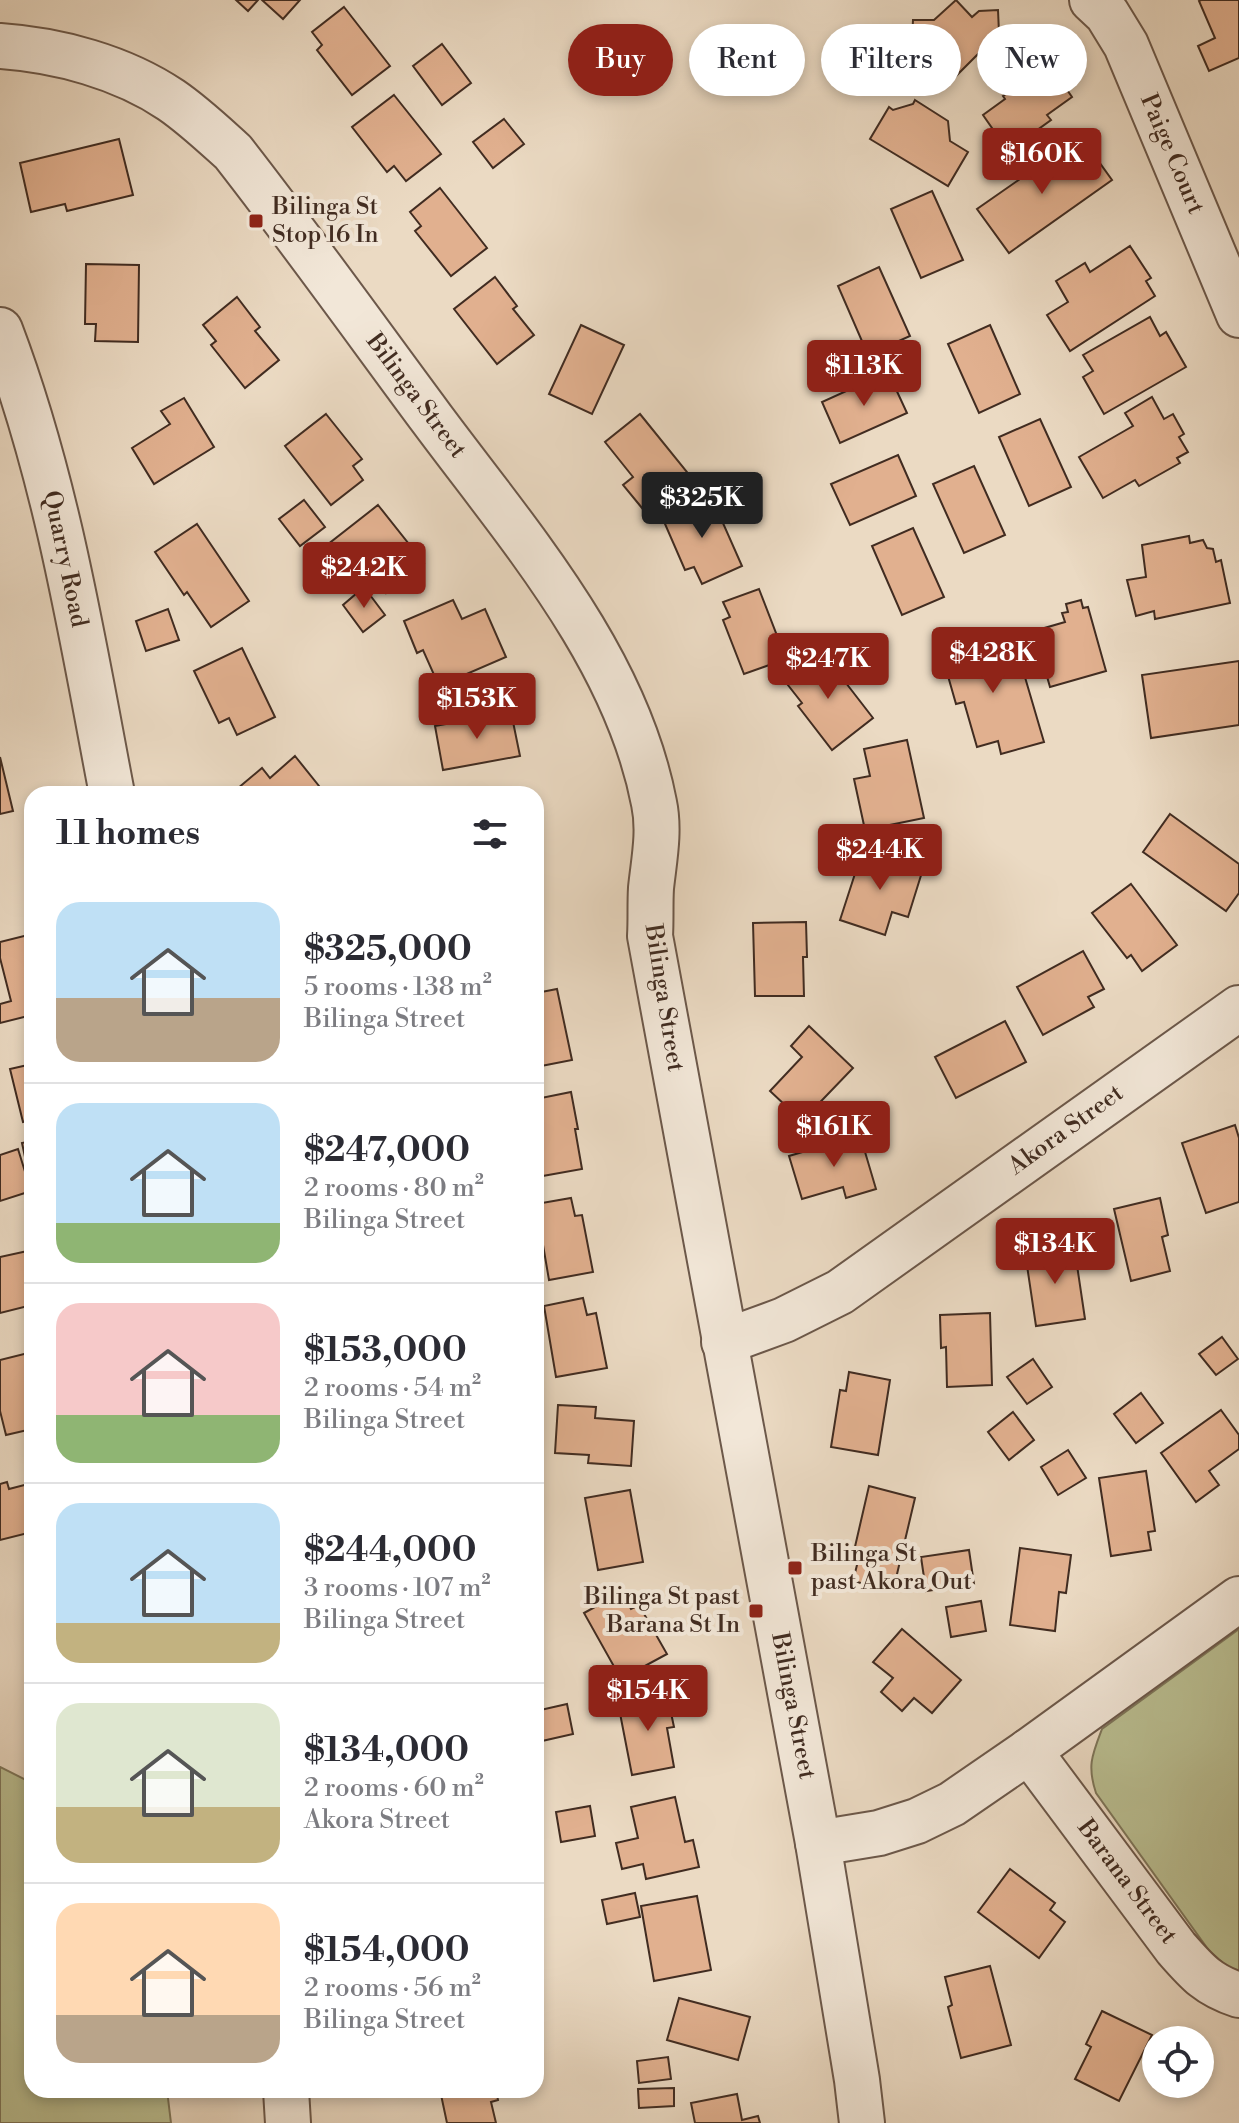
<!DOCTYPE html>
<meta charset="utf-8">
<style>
:root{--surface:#fff;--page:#f2f2f3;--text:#2b2b33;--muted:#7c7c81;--line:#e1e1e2;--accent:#8f2418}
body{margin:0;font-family:"Libre Bodoni",serif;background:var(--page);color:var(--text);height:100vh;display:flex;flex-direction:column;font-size:30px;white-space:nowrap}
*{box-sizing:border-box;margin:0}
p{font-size:26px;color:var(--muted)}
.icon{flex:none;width:44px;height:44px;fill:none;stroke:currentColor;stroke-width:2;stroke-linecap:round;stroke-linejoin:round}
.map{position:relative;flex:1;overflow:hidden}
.sheet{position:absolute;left:24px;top:786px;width:520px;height:1312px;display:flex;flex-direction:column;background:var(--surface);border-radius:24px;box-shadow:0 4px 12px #0003}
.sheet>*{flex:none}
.guide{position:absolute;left:568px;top:24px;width:550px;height:72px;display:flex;gap:16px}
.controls{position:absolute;left:1142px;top:2026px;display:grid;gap:16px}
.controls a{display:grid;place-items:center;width:72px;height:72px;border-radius:50%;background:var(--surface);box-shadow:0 4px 12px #0003;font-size:40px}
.price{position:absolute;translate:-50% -68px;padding:0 18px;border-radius:8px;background:var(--accent);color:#fff;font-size:26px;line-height:52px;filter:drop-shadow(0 2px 4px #0008)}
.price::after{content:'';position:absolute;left:50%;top:48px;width:24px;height:18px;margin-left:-12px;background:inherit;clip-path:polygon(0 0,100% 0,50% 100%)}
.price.current{background:#222;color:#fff}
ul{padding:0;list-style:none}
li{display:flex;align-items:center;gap:24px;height:200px;padding:0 32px}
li+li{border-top:2px solid var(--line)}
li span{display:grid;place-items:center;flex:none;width:224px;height:160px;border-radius:24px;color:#555}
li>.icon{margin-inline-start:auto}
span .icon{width:96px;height:96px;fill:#fffc;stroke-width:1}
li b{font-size:34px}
h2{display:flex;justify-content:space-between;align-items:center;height:96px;padding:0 32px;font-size:34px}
.pill{padding:0 28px;border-radius:36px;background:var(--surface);box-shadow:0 4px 12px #0003;font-size:28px;line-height:72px}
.pill.current{background:var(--accent);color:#fff}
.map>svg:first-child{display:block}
.green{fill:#babf92;stroke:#7e765a;stroke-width:2}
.building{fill:#e1b08f;stroke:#412c21;stroke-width:2}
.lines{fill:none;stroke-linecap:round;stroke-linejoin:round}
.minor-casing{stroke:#6c584a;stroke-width:48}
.minor{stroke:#f2e7d8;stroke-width:44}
.poi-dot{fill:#8f2418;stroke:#f2e7d8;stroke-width:3}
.labels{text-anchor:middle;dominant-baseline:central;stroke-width:8;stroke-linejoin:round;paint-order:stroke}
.street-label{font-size:24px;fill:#412c21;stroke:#f2e7d8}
.poi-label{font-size:24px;fill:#412c21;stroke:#f2e7d8;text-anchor:start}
</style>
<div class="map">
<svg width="1239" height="2123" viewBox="0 0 1239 2123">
<rect width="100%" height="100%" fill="#ebdac3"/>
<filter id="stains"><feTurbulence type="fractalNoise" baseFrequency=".0025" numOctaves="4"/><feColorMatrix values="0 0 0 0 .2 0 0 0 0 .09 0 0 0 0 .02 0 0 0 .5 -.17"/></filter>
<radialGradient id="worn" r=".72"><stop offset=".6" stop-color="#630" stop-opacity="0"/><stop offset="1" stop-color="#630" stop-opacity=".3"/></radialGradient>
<g class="green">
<path d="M1239 1629V1972L1228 1967 1210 1952 1096 1793C1087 1766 1092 1755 1102 1729Z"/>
<polygon points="0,1767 32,1783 32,2090 167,2090 171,2123 0,2123"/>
</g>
<g class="building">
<polygon points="236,0 258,0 248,11"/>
<polygon points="262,0 300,0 283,19"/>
<polygon points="956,0 972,17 979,11 998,10 999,33 952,80 936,65 927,74 908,55 917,45 912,40 913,20 934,20"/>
<polygon points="1201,0 1239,0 1239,58 1209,71 1198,46 1215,38 1199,1"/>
<polygon points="344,7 390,66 352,95 317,50 322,45 312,32"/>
<polygon points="442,44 471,83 442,105 413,66"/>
<polygon points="1032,67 1056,74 1072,97 1047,115 1051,120 1008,151 983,115 1005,99 1003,96 1012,90 1008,85"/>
<polygon points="394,95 441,154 406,181 394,166 387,172 352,127"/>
<polygon points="915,100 948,121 950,141 968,152 948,186 870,139 889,107 893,110 913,104"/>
<polygon points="504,119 524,144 493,168 473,142"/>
<polygon points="119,139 133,195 67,211 65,204 31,212 20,163"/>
<polygon points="1047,143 1061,164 1073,155 1080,165 1094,155 1112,180 1009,253 977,209 1030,172 1022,161"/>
<polygon points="440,188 487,248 451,276 415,231 421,226 410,212"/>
<polygon points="932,191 963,260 921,278 891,209"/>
<polygon points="1130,246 1151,278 1146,281 1155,296 1070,351 1047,315 1068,302 1056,281 1085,263 1090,272"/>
<polygon points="86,264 139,265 138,342 95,341 96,324 85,324"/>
<polygon points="879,267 910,336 868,355 838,286"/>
<polygon points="495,277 517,306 513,309 534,335 497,364 454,309"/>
<polygon points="237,297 260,327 255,331 279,360 245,388 211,345 216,341 203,325"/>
<polygon points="1150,317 1160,336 1166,332 1186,367 1104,414 1083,377 1093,371 1083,355"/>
<polygon points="581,325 624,345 592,414 549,394"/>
<polygon points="990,325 1020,394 979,413 948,344"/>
<polygon points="888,372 907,413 840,443 822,402"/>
<polygon points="1152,397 1164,419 1173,414 1184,434 1179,437 1188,452 1177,458 1180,463 1139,486 1135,480 1103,498 1079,457 1133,426 1125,413"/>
<polygon points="184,398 214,447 154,484 132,448 170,424 161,411"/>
<polygon points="326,414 362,459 353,466 363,480 331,505 285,446"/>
<polygon points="640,414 687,472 642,508 623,485 633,477 605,442"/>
<polygon points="1040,419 1071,487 1029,506 999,437"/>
<polygon points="898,455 916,496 850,525 831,484"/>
<polygon points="974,466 1005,535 964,553 933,484"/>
<polygon points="711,496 742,566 702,584 694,567 685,570 662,517"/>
<polygon points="304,500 325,527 300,546 279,519"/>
<polygon points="378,505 424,563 386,593 362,562 348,572 327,545"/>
<polygon points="197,524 249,601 211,627 187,592 184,595 155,552"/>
<polygon points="913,528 944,597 902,615 872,546"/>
<polygon points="1189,536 1190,543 1203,540 1207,548 1213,549 1216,562 1221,560 1230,603 1155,619 1154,611 1136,616 1127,580 1146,577 1142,545"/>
<polygon points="364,587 385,615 363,632 343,605"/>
<polygon points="759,589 786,659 744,674 723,620 730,617 723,602"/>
<polygon points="453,600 462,619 485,609 506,657 439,686 423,650 417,653 404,621"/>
<polygon points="1081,600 1083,608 1088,607 1106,671 1050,687 1034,631 1065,622 1062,613 1068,612 1066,604"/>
<polygon points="168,609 179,640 146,651 136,621"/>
<polygon points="981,636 988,659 1017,650 1044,742 1001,754 998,741 977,747 964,702 956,704 940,648"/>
<polygon points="242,648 275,717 237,735 229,718 219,723 194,671"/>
<polygon points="822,652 873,718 832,750 798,706 802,703 784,680"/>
<polygon points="1239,661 1239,725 1151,738 1142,675"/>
<polygon points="511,712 520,756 443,770 435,726"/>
<polygon points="907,740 924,818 865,830 854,779 870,776 864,749"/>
<polygon points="295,756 323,791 319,794 231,794 262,768 270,778"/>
<polygon points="0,757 13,811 0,814"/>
<polygon points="1170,814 1239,864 1239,893 1226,911 1143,852"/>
<polygon points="863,849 923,869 908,917 892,912 885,935 840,920"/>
<polygon points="1131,884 1177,945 1142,971 1131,955 1127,958 1092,913"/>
<polygon points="536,903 541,930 536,930"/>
<polygon points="806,922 807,957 803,957 804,996 755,996 753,923"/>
<polygon points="32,934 32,1015 0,1023 0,1004 11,1001 0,958 0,942"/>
<polygon points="536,936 542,971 536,972"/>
<polygon points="1083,951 1104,989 1088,997 1094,1007 1043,1035 1017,987"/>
<polygon points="557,989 572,1060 536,1067 536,993"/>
<polygon points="1005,1021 1026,1062 956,1098 935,1057"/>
<polygon points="809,1026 853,1068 802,1121 770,1091 802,1057 791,1046"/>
<polygon points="32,1064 32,1120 23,1122 10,1069"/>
<polygon points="571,1092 578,1129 575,1129 582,1169 537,1177 536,1099"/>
<polygon points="1235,1125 1239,1138 1239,1202 1206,1213 1182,1143"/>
<polygon points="860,1135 876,1189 846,1198 843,1187 802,1199 789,1156"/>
<polygon points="32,1141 32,1170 28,1171 22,1143"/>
<polygon points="18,1149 31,1191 0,1201 0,1155"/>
<polygon points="571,1198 575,1216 582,1215 593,1272 549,1280 536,1204"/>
<polygon points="1160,1198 1168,1235 1162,1237 1170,1271 1131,1281 1114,1209"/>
<polygon points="1074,1245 1085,1319 1036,1326 1025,1252"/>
<polygon points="32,1250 32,1305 0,1313 0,1257"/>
<polygon points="583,1298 587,1315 596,1313 607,1368 556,1377 544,1306"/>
<polygon points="990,1313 992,1385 947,1387 946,1347 941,1348 940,1315"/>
<polygon points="1222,1337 1238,1359 1216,1375 1199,1354"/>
<polygon points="32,1352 32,1429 6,1435 0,1411 0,1360"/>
<polygon points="1033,1359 1052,1387 1027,1404 1007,1377"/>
<polygon points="849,1372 890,1380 878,1455 831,1447 840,1390 846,1391"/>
<polygon points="1141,1393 1163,1423 1136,1443 1114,1414"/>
<polygon points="558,1405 596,1407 595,1418 634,1421 631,1466 588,1463 589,1455 555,1453"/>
<polygon points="1221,1410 1239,1435 1239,1449 1209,1471 1219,1485 1196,1502 1161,1453"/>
<polygon points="1013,1412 1034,1440 1009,1460 988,1432"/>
<polygon points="1068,1450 1086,1478 1058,1495 1041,1467"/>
<polygon points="1146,1471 1155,1531 1148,1532 1151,1550 1111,1556 1099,1478"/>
<polygon points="7,1482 9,1489 32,1483 32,1532 0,1540 0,1484"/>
<polygon points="869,1486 915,1498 893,1591 853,1581 860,1553 854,1551"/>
<polygon points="630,1490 643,1562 598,1570 585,1498"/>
<polygon points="1020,1548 1071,1555 1066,1593 1059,1592 1055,1631 1010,1625"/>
<polygon points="969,1550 974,1584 926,1591 921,1557"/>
<polygon points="622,1592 631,1609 639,1605 667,1654 621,1679 584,1613"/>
<polygon points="981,1601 986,1631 951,1637 946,1607"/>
<polygon points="902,1629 961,1680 932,1713 914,1698 902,1711 881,1692 893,1678 873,1662"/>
<polygon points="667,1694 674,1727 667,1728 674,1767 632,1775 618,1703"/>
<polygon points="567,1704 573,1734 542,1741 536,1711"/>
<polygon points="675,1797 685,1842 693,1840 699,1867 646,1879 643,1864 622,1869 616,1843 638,1838 631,1807"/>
<polygon points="590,1806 595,1836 561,1842 556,1812"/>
<polygon points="1010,1869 1055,1903 1050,1910 1065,1922 1039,1958 978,1912"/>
<polygon points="635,1893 640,1917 607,1924 602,1900"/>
<polygon points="697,1896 711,1970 654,1981 641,1906"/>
<polygon points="990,1966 1011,2045 961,2058 948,2007 952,2005 945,1977"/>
<polygon points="679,1998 750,2017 738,2060 667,2040"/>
<polygon points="1102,2011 1152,2035 1119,2101 1075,2079 1091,2047 1086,2044"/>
<polygon points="668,2057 671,2079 639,2083 637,2061"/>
<polygon points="674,2088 674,2106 639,2108 638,2089"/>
<polygon points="440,2090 496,2090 498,2100 491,2102 496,2123 447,2123"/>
<polygon points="737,2094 742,2120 758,2116 760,2123 695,2123 691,2103"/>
</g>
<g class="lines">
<defs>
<g id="minor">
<polyline points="1092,0 1107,14 1126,45 1239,315"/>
<path d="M0 46C58 50 122 67 171 100 193 115 213 134 233 152 301 239 366 330 432 419 519 536 626 657 654 803 660 831 654 860 651 888 650 904 651 920 650 936L818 1843 857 2080 862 2123"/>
<path d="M0 330C57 480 82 637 112 794"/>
<polyline points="724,1342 784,1320 840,1292 1239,1008"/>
<path d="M1029 1751 1176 1948C1197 1972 1208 1985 1239 1995"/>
<polyline points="818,1843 879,1833 917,1821 952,1804 1029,1751 1239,1599"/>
<polyline points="286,2090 288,2123"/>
</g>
</defs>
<use href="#minor" class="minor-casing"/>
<use href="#minor" class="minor"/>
</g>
<g class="poi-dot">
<rect x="248" y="213" width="16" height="16" rx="4"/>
<rect x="787" y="1560" width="16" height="16" rx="4"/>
<rect x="748" y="1603" width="16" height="16" rx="4"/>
</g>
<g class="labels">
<g class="street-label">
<text transform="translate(1172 154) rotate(67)">Paige Court</text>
<text transform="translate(416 396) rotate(53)">Bilinga Street</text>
<text transform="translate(65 559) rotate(78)">Quarry Road</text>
<text transform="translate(664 998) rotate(81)">Bilinga Street</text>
<text transform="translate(1066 1130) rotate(-36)">Akora Street</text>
<text transform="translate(793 1706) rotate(79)">Bilinga Street</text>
<text transform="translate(1127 1882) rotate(53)">Barana Street</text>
</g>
<g class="poi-label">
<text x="272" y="207">Bilinga St<tspan x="272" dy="28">Stop 16 In</tspan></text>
<text x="811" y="1554">Bilinga St<tspan x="811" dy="28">past Akora Out</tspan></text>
<text x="740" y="1597" text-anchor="end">Bilinga St past<tspan x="740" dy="28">Barana St In</tspan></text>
</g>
</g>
<rect width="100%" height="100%" filter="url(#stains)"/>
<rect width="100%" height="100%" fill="url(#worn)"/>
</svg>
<div class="controls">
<a><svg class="icon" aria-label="locate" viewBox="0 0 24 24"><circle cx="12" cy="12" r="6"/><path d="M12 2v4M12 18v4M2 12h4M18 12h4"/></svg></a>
</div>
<b class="price" style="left:1042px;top:196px">$160K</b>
<b class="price" style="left:864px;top:408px">$113K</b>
<b class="price current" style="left:702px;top:540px">$325K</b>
<b class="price" style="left:364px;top:610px">$242K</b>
<b class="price" style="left:993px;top:695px">$428K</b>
<b class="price" style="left:828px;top:701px">$247K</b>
<b class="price" style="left:477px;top:741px">$153K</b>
<b class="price" style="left:880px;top:892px">$244K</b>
<b class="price" style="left:834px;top:1169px">$161K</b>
<b class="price" style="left:1055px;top:1286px">$134K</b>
<b class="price" style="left:648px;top:1733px">$154K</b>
<div class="guide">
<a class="pill current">Buy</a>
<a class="pill">Rent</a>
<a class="pill">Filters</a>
<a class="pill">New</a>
</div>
<section class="sheet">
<h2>11 homes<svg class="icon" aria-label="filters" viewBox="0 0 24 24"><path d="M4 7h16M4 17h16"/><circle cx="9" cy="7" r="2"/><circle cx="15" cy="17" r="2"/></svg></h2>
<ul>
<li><span style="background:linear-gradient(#bfe0f5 60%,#b9a48a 0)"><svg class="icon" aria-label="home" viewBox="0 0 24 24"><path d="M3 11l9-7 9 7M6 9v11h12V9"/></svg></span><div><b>$325,000</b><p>5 rooms · 138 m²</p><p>Bilinga Street</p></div></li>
<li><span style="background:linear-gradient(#bfe0f5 75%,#8fb573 0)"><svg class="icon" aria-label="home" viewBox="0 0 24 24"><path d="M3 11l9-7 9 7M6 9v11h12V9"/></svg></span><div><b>$247,000</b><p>2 rooms · 80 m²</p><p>Bilinga Street</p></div></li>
<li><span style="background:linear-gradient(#f6c9c9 70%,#8fb573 0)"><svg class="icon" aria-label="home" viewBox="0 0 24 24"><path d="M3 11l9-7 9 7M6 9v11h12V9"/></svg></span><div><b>$153,000</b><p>2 rooms · 54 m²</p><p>Bilinga Street</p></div></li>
<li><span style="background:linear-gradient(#bfe0f5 75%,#c2b280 0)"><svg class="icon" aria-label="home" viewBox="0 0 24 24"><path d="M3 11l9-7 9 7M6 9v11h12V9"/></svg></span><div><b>$244,000</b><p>3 rooms · 107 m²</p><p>Bilinga Street</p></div></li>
<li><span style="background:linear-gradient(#dfe7d0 65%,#c2b280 0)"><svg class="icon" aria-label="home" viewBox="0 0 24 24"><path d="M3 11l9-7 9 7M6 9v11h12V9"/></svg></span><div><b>$134,000</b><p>2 rooms · 60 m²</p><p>Akora Street</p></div></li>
<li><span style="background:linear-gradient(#ffd9b3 70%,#b9a48a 0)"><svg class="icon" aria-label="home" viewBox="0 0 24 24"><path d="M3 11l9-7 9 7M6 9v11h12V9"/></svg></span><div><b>$154,000</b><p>2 rooms · 56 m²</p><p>Bilinga Street</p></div></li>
</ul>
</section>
</div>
